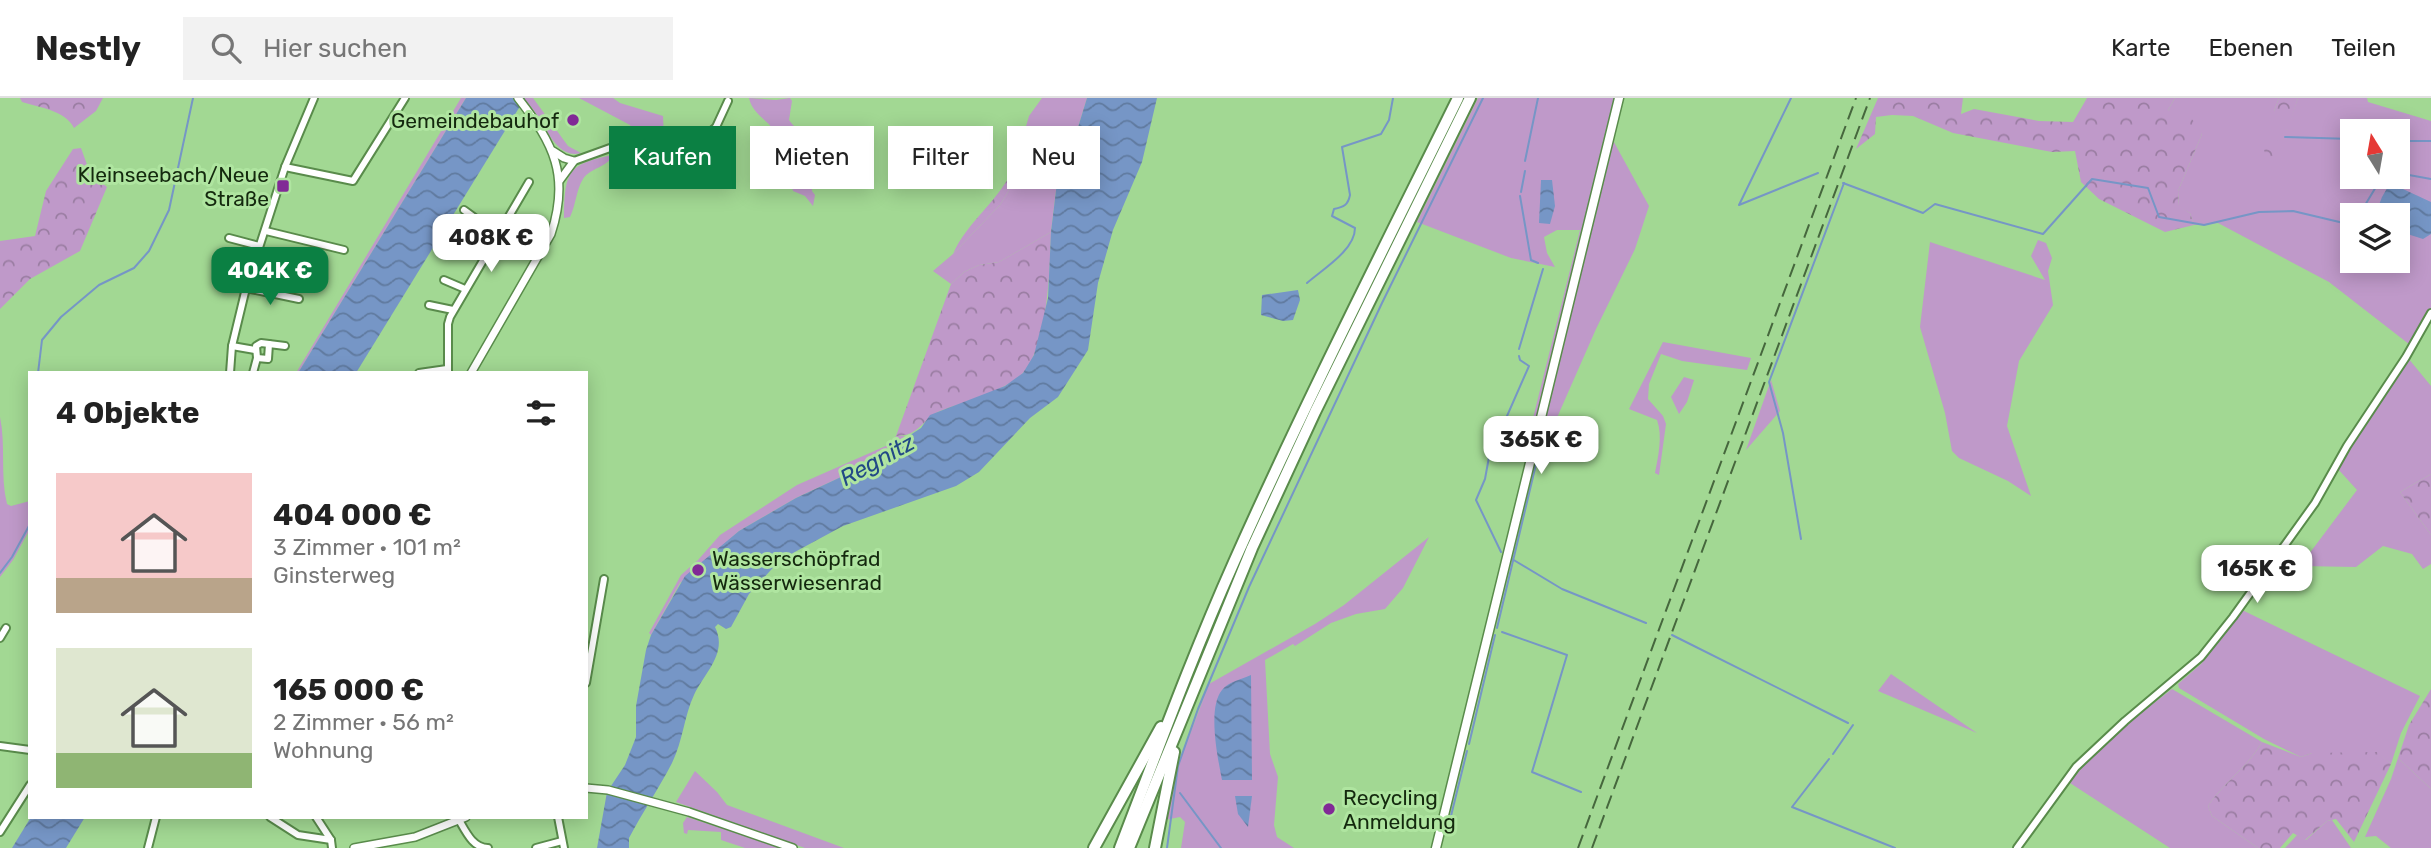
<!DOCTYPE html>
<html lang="de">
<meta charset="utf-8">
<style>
:root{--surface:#fff;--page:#f2f2f2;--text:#222;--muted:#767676;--line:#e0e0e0;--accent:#0b8043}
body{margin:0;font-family:Rubik,sans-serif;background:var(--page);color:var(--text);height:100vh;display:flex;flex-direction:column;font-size:26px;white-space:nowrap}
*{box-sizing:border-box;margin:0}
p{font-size:23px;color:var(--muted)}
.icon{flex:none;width:38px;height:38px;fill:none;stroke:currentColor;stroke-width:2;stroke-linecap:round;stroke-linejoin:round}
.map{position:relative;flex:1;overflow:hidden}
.drawer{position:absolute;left:28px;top:273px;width:560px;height:448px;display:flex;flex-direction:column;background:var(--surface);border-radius:0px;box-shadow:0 4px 18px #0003}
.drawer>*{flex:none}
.banner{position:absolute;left:609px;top:28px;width:665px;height:63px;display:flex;gap:14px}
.needle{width:46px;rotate:349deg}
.tools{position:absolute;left:2340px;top:21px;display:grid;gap:14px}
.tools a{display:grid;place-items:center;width:70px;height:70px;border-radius:0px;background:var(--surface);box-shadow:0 4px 18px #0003;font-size:35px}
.price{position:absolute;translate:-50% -60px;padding:0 16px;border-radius:14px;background:#fff;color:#222;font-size:23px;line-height:46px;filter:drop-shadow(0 2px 4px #0008)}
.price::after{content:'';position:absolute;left:50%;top:42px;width:21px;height:16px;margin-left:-10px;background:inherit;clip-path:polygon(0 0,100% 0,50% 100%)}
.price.selected{background:var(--accent);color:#fff}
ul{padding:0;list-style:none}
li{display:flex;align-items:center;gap:21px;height:175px;padding:0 28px}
li span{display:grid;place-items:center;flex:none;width:196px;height:140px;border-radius:0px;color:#555}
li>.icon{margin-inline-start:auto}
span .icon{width:84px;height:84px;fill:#fffc;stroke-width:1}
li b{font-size:30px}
h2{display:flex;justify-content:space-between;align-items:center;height:84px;padding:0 28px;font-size:30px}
.chip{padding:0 24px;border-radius:0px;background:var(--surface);box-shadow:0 4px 18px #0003;font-size:24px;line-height:63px}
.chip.selected{background:var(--accent);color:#fff}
header{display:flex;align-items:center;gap:42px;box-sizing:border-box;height:98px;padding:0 35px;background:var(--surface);border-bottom:2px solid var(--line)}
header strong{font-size:33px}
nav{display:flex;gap:38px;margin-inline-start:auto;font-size:24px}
.search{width:490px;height:63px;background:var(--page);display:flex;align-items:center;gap:18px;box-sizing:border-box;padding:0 24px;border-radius:0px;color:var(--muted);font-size:26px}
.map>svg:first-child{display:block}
.green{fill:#bf99c9;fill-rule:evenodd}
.forest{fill:url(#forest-crowns)}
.water{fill:url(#water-waves)}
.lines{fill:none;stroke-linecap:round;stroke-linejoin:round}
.stream{stroke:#7696c6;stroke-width:2}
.minor-casing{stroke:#598b4b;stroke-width:10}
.tertiary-casing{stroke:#598b4b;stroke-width:10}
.secondary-casing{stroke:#598b4b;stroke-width:11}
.motorway-casing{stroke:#598b4b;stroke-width:14}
.minor{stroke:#fff;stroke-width:6}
.tertiary{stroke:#fff;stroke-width:7}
.secondary{stroke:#fff;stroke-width:8}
.motorway{stroke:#fff;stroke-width:10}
.rail{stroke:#46673d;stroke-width:2;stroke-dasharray:14 7;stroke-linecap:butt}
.poi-dot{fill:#812996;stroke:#afe5a0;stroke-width:2.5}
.labels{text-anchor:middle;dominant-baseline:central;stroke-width:6;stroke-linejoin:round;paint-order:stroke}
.poi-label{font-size:21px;fill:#14290e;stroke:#afe5a0;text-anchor:end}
.water-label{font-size:23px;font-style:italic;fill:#224986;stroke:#afe5a0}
</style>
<header>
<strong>Nestly</strong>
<div class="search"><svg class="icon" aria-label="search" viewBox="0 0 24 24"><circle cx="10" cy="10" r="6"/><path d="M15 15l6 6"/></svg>Hier suchen</div>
<nav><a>Karte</a><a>Ebenen</a><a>Teilen</a></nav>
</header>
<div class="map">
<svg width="2431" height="750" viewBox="0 0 2431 750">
<defs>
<pattern id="forest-crowns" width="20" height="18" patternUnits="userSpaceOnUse" patternTransform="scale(1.75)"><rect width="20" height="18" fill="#bf99c9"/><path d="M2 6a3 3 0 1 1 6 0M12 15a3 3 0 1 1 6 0" fill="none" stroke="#9a7da2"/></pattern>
<pattern id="water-waves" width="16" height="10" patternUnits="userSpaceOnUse" patternTransform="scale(1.75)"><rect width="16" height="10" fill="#7696c6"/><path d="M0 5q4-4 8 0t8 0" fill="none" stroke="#607a9f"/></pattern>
</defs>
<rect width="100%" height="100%" fill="#a2d893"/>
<g class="green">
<polygon points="461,0 466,0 298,275 296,275"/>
<path d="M525 0H533L568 48 581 55C552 63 543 15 524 2Z"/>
<polygon points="579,0 613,0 620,5 663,18 664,40 642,44 630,27"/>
<path d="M749 0 776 2 790 0 792 3 789 22C799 36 809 36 822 46L817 87 812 88V93L815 97 813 108 805 98 793 93 785 59 790 54 783 50C777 24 753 20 749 0Z"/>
<polygon points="1042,0 1087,0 1072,49 1059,68 1051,134 999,164 979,167 964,174 951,186 933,173 953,156 1000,107 1014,84 1033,72 1018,74 1015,66 1029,18"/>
<polygon points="1478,0 1617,0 1609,35 1649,108 1635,151 1596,231 1541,356 1527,344 1580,132 1557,132 1544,139 1547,155 1555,169 1511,160 1417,124"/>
<path d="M2175 0H2279L2274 13 2287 32 2298 0H2367L2368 4 2431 23V218L2414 250 2329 184 2218 125 2194 127 2190 115 2179 109 2178 93 2202 36 2168 12ZM2352 33H2398V79H2352ZM2352 117H2398V163H2352Z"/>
<path d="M613 57C608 69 590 70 583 81 576 92 576 107 570 119L564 120C565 74 567 66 613 57Z"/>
<polygon points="2038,142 2046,145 2052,160 2048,173 2053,207 2019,263 2007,328 2031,398 2008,383 1959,360 1952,353 1945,315 1920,229 1930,144 2045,182 2031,158"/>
<path d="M1663 244 1751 260 1747 272 1682 263 1661 256 1649 286 1648 301 1663 318 1666 326 1659 377 1655 375C1658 359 1663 338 1657 322L1629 311Z"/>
<polygon points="2408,260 2431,288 2431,376 2400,394 2431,437 2431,466 2423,471 2412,456 2383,448 2356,469 2300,468 2357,392 2338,371 2375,308"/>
<polygon points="1684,279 1694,282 1687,304 1679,316 1671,299"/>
<polygon points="1771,282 1780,313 1746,352"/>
<path d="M0 319C6 347 0 378 7 406L11 408 30 403V431L13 462 0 479Z"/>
<polygon points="896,338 905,338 900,345 888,350 856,372 796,400 739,433 680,485 651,537 649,535 681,477 698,462 720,437 797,387 888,347"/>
<polygon points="1429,439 1403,490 1385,511 1356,516 1331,525 1295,548 1293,546 1265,562 1270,656 1278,679 1274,727 1277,739 1294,750 1181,750 1185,724 1180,719 1165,722 1170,689 1209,586 1315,526 1344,507"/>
<polygon points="2242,512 2420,598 2401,635 2391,666 2378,655 2312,655 2301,659 2264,641 2179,590 2178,586 2201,566"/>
<polygon points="1891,576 1977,635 1878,593"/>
<path d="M2172 591 2262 644C2248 669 2224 684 2208 708L2212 718 2258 750H2170L2070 685C2097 647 2136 619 2172 591Z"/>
<polygon points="2398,660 2431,691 2431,750 2391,750 2376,738 2365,739 2391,681"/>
<polygon points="695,673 717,694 727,707 844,750 805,750 676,704"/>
<polygon points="687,719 782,750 745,750 721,742 721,734 688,732 687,736 684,735 683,725"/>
<polygon points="2332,722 2351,750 2285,750 2297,737 2306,742 2327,723"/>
</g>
<g class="forest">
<path d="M20 0H103L96 13 74 30C65 12 40 10 22 4Z"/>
<polygon points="1878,0 1963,0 1961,16 1974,11 2039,23 2073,24 2087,0 2175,0 2168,12 2192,21 2202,36 2178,93 2179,108 2190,115 2194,127 2165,134 2099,101 2081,84 2075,53 2052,54 1953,35 1913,18 1892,17 1876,19 1875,36 1856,51"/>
<polygon points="2279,0 2298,0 2288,32 2276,30 2274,13"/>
<polygon points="2273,34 2278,44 2276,49 2279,63 2267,65 2263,47"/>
<polygon points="81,50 90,75 107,89 80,153 30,181 0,211 0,143 35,138 46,93 73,51"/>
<path d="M1015 66 1018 74 1035 71 1014 84 1000 107 953 156C967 123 1002 101 1015 66Z"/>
<path d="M1051 134C1050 169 1048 248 1023 275 1006 293 964 304 940 313 922 321 920 338 896 338L951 186 964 174 979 167 999 164Z"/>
<polygon points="2431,376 2431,437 2400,394"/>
<polygon points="2431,591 2431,691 2398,660 2409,627"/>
<path d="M2262 644 2301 659 2312 655 2378 654 2391 666 2354 744 2336 721 2327 723 2305 742 2293 735 2280 750H2258L2212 718 2208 708C2224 684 2248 669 2262 644Z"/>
</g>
<g class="water">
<polygon points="466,0 525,0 356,275 298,275"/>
<path d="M1087 0H1157L1142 64 1113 132 1098 185 1088 252 1058 299 1030 320 979 374 956 388 843 428 780 462 749 496 731 529 726 531 718 526 715 529C728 555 705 574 694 597 684 618 683 643 672 665 659 690 642 715 629 740V750H597L607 694 625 667 636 639V608L646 552 651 537 685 478 739 433 796 400 856 372 921 330 930 317 1005 288 1023 275 1034 257 1048 200 1051 134 1059 68 1072 49Z"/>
<polygon points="1541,82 1552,82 1555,108 1550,126 1539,125"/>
<polygon points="2390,85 2431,104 2431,136 2423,141 2398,133 2398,117 2375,117 2382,99"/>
<polygon points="1298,192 1300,202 1293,222 1283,223 1261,217 1262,197"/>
<path d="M1251 577 1252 682H1222C1218 661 1207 610 1222 592 1228 584 1242 581 1251 577Z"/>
<polygon points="1235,698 1252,698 1248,729 1238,716"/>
<polygon points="31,719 85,719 66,750 12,750"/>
</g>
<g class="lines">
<g class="stream">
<polyline points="1791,0 1739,107 1818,75"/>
<polyline points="2285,39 2352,41"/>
<polyline points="2398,43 2431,43"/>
<polyline points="1525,63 1538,0"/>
<polyline points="2398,75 2431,81"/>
<polyline points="1843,85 1923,115 1935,106 2043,136 2092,81 2148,90 2159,119 2204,127 2259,114 2293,113 2352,127"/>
<polyline points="1521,94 1525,73"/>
<polyline points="1520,98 1531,162 1538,165"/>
<polyline points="2359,117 2382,79"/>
<path d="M1307 185C1323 171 1355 152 1355 130L1332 118 1334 111C1344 109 1348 107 1350 97L1342 49 1381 36 1389 22 1393 0"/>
<polyline points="1519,251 1543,171"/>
<polyline points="38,275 42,242 61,219 99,187 134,170 149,153 169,112 193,0"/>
<polyline points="1801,441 1783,335 1769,284 1844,85"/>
<polyline points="1501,454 1476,402 1485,381 1489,359 1529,268 1520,262 1519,258"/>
<polyline points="1512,461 1562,491 1646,525"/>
<polyline points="0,475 12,459 30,426"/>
<polyline points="1497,530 1537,362"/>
<polyline points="1502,534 1567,557 1532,674 1581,694"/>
<polyline points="1672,537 1848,625"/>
<polyline points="1469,646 1495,537"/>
<polyline points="1833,656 1853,627"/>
<polyline points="1829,661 1792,709 1895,750"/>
<polyline points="1180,695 1221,750"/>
<polyline points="1448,730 1467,653"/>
<polyline points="1167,750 1178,668 1198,611 1249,489 1382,205 1483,0"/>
</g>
<defs>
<g id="minor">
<polyline points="574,63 635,41 663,38 705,38 716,29 728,3"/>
<polyline points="285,69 353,83 405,0"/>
<polyline points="266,133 344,152"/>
<polyline points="498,137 529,84"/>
<polyline points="229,140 259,148"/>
<polyline points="444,182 465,191"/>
<polyline points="246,190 299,201"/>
<polyline points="429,207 453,212"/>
<polygon points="261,245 269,246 268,261 257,260 256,248"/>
<polyline points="269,246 285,248"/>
<polyline points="232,248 255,252"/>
<polyline points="230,275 232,248 246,190 285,69 314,0"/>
<polyline points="253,275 257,260"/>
<polyline points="419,275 447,271"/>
<polyline points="448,275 448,226 450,219 498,137 464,112"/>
<polyline points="0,540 6,530"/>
<polyline points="586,585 604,481"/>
<polyline points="0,648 30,652"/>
<polyline points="270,719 298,737 331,742"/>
<polyline points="316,719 331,742 332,750"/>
<polyline points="558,719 564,750"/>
<path d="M459 722C466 734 473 750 488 750"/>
<polyline points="0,734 30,687"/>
<polyline points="148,750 156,719"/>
<polyline points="536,750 562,743"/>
<polyline points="2017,750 2076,669 2125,623 2201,559 2233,519 2315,405 2347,348 2406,259 2431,215"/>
</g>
<g id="tertiary">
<polyline points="553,53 564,60 574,63 560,82"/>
<path d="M471 275 551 136C570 78 554 46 518 0"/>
<polyline points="586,690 608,692 689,714 793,750"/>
<polyline points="354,750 415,739 466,719"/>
</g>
<polyline id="secondary" points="1436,750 1619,0"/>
<g id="motorway">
<polyline points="1094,750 1161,629"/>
<path d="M1120 750C1157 654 1192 558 1234 464 1304 307 1382 154 1458 0"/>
<polyline points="1129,750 1252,450 1315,314 1470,0"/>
<polyline points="1155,750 1174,654"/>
</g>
</defs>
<use href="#minor" class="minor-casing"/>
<use href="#tertiary" class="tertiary-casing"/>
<use href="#secondary" class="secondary-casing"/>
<use href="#motorway" class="motorway-casing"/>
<use href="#minor" class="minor"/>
<use href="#tertiary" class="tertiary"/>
<use href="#secondary" class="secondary"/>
<use href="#motorway" class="motorway"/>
<g class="rail">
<polyline points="1578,750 1856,0"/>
<polyline points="1592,750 1870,0"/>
</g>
</g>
<g class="poi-dot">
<circle cx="573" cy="22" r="7"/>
<rect x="276" y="81" width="14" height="14" rx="3.5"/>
<circle cx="698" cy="472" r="7"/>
<circle cx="1329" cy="711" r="7"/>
</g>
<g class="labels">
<g class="poi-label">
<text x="559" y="22">Gemeindebauhof</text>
<text x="269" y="76">Kleinseebach/Neue<tspan x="269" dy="24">Straße</tspan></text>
<text x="712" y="460" text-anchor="start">Wasserschöpfrad<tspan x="712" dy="24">Wässerwiesenrad</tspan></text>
<text x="1343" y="699" text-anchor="start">Recycling<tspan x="1343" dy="24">Anmeldung</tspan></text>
</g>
<g class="water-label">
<text transform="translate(877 362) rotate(-29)">Regnitz</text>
</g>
</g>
</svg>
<div class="tools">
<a><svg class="needle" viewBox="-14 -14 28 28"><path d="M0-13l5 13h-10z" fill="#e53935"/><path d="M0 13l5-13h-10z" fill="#767676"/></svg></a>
<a><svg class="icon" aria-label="layers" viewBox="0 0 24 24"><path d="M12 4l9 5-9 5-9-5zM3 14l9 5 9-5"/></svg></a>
</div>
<b class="price" style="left:491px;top:176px">408K €</b>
<b class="price selected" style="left:270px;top:209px">404K €</b>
<b class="price" style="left:1541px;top:378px">365K €</b>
<b class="price" style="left:2257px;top:507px">165K €</b>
<div class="banner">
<a class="chip selected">Kaufen</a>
<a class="chip">Mieten</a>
<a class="chip">Filter</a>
<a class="chip">Neu</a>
</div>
<section class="drawer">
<h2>4 Objekte<svg class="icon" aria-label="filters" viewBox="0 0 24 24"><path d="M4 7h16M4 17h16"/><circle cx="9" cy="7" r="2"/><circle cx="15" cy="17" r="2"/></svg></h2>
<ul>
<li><span style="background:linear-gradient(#f6c9c9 75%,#b9a48a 0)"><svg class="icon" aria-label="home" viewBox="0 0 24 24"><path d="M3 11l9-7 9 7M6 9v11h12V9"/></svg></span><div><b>404 000 €</b><p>3 Zimmer · 101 m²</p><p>Ginsterweg</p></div></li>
<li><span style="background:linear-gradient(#dfe7d0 75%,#8fb573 0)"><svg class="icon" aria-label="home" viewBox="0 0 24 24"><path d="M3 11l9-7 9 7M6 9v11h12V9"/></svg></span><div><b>165 000 €</b><p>2 Zimmer · 56 m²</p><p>Wohnung</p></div></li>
</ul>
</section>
</div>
